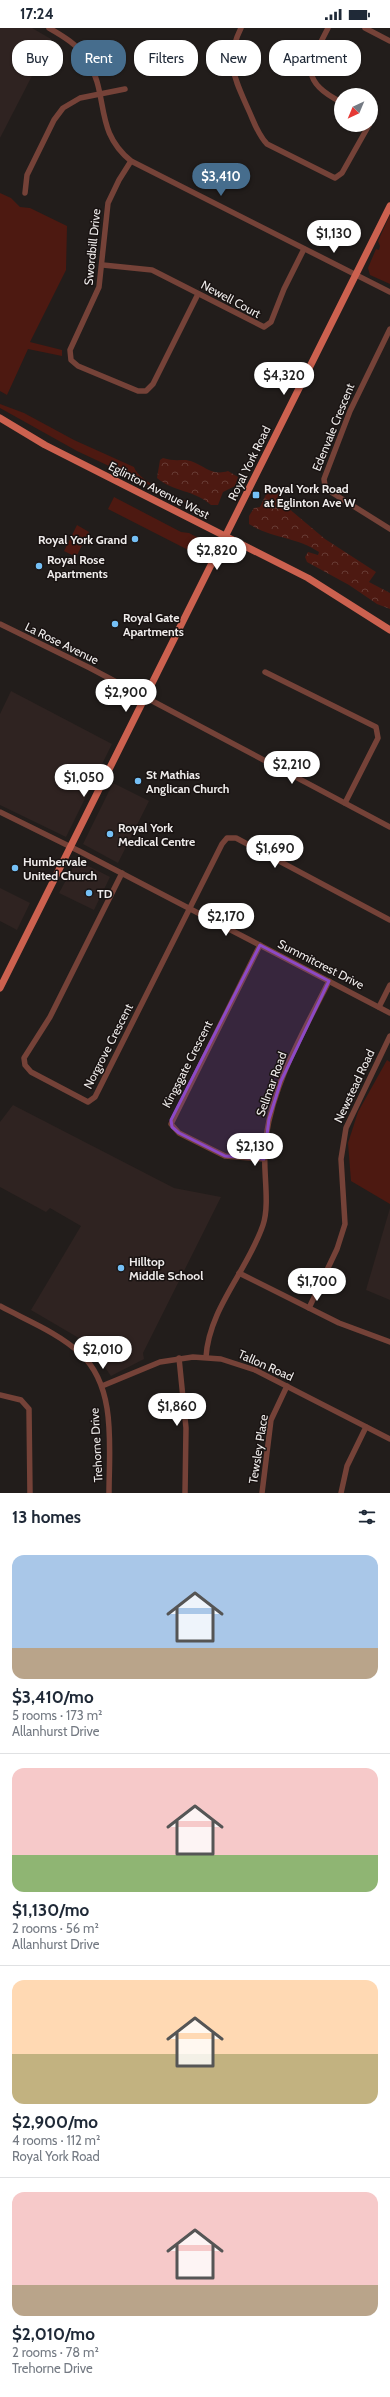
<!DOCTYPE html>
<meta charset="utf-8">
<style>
:root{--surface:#fff;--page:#f2f2f3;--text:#1f2937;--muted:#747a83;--line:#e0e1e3;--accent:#466d8d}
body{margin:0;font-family:Cabin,sans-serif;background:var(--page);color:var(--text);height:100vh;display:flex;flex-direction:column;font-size:15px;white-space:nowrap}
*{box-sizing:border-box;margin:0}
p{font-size:13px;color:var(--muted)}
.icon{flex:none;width:22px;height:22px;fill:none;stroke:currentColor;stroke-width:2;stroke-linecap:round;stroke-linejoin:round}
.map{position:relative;height:1465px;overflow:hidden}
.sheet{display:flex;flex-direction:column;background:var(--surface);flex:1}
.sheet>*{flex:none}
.guide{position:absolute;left:12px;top:12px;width:366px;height:36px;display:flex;gap:8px}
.needle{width:26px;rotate:224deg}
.buttons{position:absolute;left:334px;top:60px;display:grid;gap:8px}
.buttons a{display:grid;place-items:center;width:44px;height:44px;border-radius:50%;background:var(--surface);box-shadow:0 1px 3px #0004;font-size:20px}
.price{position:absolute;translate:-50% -34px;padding:0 9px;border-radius:14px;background:#fff;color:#222;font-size:13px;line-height:26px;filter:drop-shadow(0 1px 2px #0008)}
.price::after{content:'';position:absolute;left:50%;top:24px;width:12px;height:9px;margin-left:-6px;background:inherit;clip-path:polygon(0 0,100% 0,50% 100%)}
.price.on{background:var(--accent);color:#fff}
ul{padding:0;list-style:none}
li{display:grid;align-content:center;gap:8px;height:212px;padding:0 12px}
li+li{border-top:1px solid var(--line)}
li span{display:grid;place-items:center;height:124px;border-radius:12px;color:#555}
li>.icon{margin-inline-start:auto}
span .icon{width:72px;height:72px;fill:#fffc;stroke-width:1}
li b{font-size:17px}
h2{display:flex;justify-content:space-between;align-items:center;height:48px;padding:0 12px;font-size:17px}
.chip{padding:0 14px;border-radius:16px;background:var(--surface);box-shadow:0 1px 3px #0004;font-size:14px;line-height:36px}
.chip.on{background:var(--accent);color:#fff}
.status{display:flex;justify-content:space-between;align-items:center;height:28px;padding:0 20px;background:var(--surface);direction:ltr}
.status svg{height:11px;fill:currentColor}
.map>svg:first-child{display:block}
.built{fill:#2f2321}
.green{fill:#4d1911}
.forest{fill:url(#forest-crowns)}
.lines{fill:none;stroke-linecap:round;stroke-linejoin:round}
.minor{stroke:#754238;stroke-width:5.5}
.major{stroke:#cc614f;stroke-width:7}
.marked{fill:#8c49c6;fill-opacity:0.2;stroke:#8c49c6;stroke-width:3;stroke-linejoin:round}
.poi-dot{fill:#75c0f6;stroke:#191312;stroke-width:1.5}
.labels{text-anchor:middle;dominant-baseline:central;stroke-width:3;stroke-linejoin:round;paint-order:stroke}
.street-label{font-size:12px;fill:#efeceb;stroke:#191312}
.poi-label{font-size:12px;font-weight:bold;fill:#efeceb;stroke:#191312;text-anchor:start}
</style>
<div class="status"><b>17:24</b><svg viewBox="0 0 49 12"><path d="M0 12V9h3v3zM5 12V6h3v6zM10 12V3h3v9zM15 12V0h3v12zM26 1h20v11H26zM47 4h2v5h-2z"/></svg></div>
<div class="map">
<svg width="390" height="1465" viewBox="0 0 390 1465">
<defs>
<pattern id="forest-crowns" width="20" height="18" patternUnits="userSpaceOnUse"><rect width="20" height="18" fill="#4d1911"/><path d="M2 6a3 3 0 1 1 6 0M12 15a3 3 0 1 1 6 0" fill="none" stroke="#673b34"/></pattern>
</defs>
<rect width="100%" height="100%" fill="#221d1b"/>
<g class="built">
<polygon points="0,0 32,0 51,11 0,110"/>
<polygon points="11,663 112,716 66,809 0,777 0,686"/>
<polygon points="113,755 149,773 118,835 83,816"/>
<polygon points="77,832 110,849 94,882 59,865"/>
<polygon points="0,860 30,875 17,902 0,893"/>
<polygon points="13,1077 174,1160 221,1169 143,1325 144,1331 111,1348 89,1316 31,1282 81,1198 50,1180 46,1184 0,1159 0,1094"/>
<polygon points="390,1180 390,1272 366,1262"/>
</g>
<g class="green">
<polygon points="0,165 11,170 20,179 30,180 67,198 66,242 30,314 62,322 62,328 28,321 7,367 0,363"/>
<polygon points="390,187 390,256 370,247 368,240 376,221 379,222 380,218 378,213"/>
<path d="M0 376 24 385 74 412 134 439C139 455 184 472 199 479L197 482 192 477 77 423 0 380Z"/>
<polygon points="114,469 181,504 189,505 204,513 199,530 198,527 108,481"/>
<polygon points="77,497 89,504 76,529 64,523"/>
<polygon points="387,1032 390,1034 390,1176 351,1153 348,1115 358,1084"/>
</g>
<g class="forest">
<path d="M163 430C172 433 178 432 186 432 202 434 209 449 228 443L238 449 235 458 223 464 218 477H211C195 462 173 464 157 450L160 432Z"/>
<path d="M275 459 281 465V474L325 511 376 544 369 554 390 565V581L377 576 349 557 307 534 305 529 308 524 318 527 319 524C297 509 271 510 249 496V488L254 480 260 479 269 460Z"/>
</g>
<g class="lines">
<g class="minor">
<path d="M49 0C63 8 78 17 87 31 110 68 93 102 131 133L390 264"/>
<path d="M241 0C224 34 235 51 249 83 254 94 258 107 267 116L335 150 342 145 369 97"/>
<path d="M328 0C310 36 297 52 341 74"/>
<polyline points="365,0 390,13"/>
<polyline points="131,133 119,152 108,175 99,259 70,322 71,332 78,338 138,363 146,363 153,356 198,266"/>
<polyline points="25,165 27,147 54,92 63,80 80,70 125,61"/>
<polyline points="103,237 152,242 264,299 271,294 284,261 304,221"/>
<polyline points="390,301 350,383 324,451 325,458 331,464 390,501"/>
<polyline points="0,596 90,640 390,799"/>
<polyline points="265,644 376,699 378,710 345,775"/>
<polyline points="0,784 79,823 390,985"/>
<polyline points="122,845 50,989 24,1030 25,1037 31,1044 88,1074 95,1069 222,816 227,810 236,810 390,892"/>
<polyline points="260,917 171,1096 179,1105 225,1128 264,1131"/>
<polyline points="379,979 390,957"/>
<polyline points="239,1245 339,1295 390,1314"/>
<path d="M0 1278C26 1292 59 1305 81 1326 117 1360 109 1420 109 1465"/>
<polyline points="309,1280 337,1221 345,1196 341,1131 346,1100 390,1008"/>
<path d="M206 1329C209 1280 248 1242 263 1197 271 1173 261 1136 266 1109 274 1053 304 1003 329 953"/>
<polyline points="179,1330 186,1400 185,1465"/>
<polyline points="102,1358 160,1334 193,1329 221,1331 255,1342 390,1411"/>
<polyline points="0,1367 21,1372 29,1381 30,1465"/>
<polyline points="262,1465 271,1392 287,1358"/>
<polyline points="341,1465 347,1438 366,1399"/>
</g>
<g class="major">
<polyline points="0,390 45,417 308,550 390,602"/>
<polyline points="0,960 390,178"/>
</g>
</g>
<path class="marked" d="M260 917 329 953 281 1053 269 1091 264 1131 225 1128 179 1105 172 1099 171 1092Z"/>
<g class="poi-dot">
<rect x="252" y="463" width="8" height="8" rx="2"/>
<circle cx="135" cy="511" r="4"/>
<circle cx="39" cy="538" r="4"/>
<circle cx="115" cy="596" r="4"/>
<circle cx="138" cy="753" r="4"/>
<circle cx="110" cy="806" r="4"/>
<circle cx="15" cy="840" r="4"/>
<circle cx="89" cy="865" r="4"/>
<circle cx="121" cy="1240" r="4"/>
</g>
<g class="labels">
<g class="street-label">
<text transform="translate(92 219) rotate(-84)">Swordbill Drive</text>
<text transform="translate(231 271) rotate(28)">Newell Court</text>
<text transform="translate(333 399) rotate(-68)">Edenvale Crescent</text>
<text transform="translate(249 435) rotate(-64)">Royal York Road</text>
<text transform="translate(159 462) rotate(27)">Eglinton Avenue West</text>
<text transform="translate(62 615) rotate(26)">La Rose Avenue</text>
<text transform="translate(321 936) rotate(27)">Summitcrest Drive</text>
<text transform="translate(108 1018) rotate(-63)">Norgrove Crescent</text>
<text transform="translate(187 1036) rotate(-63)">Kingsgate Crescent</text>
<text transform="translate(271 1056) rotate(-70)">Sellmar Road</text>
<text transform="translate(354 1058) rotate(-65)">Newstead Road</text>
<text transform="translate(266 1337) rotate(24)">Tallon Road</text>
<text transform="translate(96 1417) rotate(-93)">Trehorne Drive</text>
<text transform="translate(258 1421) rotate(-81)">Tewsley Place</text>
</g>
<g class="poi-label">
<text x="264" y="460">Royal York Road<tspan x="264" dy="14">at Eglinton Ave W</tspan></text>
<text x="127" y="511" text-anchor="end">Royal York Grand</text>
<text x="47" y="531">Royal Rose<tspan x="47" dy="14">Apartments</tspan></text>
<text x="123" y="589">Royal Gate<tspan x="123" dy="14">Apartments</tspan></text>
<text x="146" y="746">St Mathias<tspan x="146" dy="14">Anglican Church</tspan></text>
<text x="118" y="799">Royal York<tspan x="118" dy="14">Medical Centre</tspan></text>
<text x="23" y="833">Humbervale<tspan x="23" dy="14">United Church</tspan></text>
<text x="97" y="865">TD</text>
<text x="129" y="1233">Hilltop<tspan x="129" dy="14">Middle School</tspan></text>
</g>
</g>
</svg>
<div class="buttons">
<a><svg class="needle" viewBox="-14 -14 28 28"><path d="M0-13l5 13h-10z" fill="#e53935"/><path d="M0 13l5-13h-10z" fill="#747a83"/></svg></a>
</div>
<b class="price on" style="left:221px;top:169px">$3,410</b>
<b class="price" style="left:334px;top:226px">$1,130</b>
<b class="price" style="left:284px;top:368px">$4,320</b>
<b class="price" style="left:217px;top:543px">$2,820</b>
<b class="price" style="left:126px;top:685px">$2,900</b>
<b class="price" style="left:292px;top:757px">$2,210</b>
<b class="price" style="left:84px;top:770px">$1,050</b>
<b class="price" style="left:275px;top:841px">$1,690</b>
<b class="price" style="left:226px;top:909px">$2,170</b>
<b class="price" style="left:255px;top:1139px">$2,130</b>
<b class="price" style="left:317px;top:1274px">$1,700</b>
<b class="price" style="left:103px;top:1342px">$2,010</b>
<b class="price" style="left:177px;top:1399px">$1,860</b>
<div class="guide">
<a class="chip">Buy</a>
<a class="chip on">Rent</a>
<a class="chip">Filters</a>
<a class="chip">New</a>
<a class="chip">Apartment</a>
</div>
</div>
<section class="sheet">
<h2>13 homes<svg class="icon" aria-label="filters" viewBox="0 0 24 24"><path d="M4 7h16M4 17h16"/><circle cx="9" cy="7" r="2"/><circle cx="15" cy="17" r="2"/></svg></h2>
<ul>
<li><span style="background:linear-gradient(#a9c7e8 75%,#b9a48a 0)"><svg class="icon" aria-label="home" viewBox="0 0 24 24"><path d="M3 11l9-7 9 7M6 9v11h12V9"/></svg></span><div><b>$3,410/mo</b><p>5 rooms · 173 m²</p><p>Allanhurst Drive</p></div></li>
<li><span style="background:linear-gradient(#f6c9c9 70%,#8fb573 0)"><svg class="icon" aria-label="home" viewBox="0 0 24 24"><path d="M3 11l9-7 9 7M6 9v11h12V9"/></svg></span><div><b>$1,130/mo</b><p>2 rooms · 56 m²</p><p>Allanhurst Drive</p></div></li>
<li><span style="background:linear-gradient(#ffd9b3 60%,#c2b280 0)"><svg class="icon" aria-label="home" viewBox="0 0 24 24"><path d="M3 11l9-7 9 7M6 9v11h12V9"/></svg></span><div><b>$2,900/mo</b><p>4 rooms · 112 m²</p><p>Royal York Road</p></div></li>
<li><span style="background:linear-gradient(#f6c9c9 75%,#b9a48a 0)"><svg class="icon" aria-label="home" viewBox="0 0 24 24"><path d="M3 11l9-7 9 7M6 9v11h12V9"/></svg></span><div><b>$2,010/mo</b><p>2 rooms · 78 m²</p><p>Trehorne Drive</p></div></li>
</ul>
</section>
